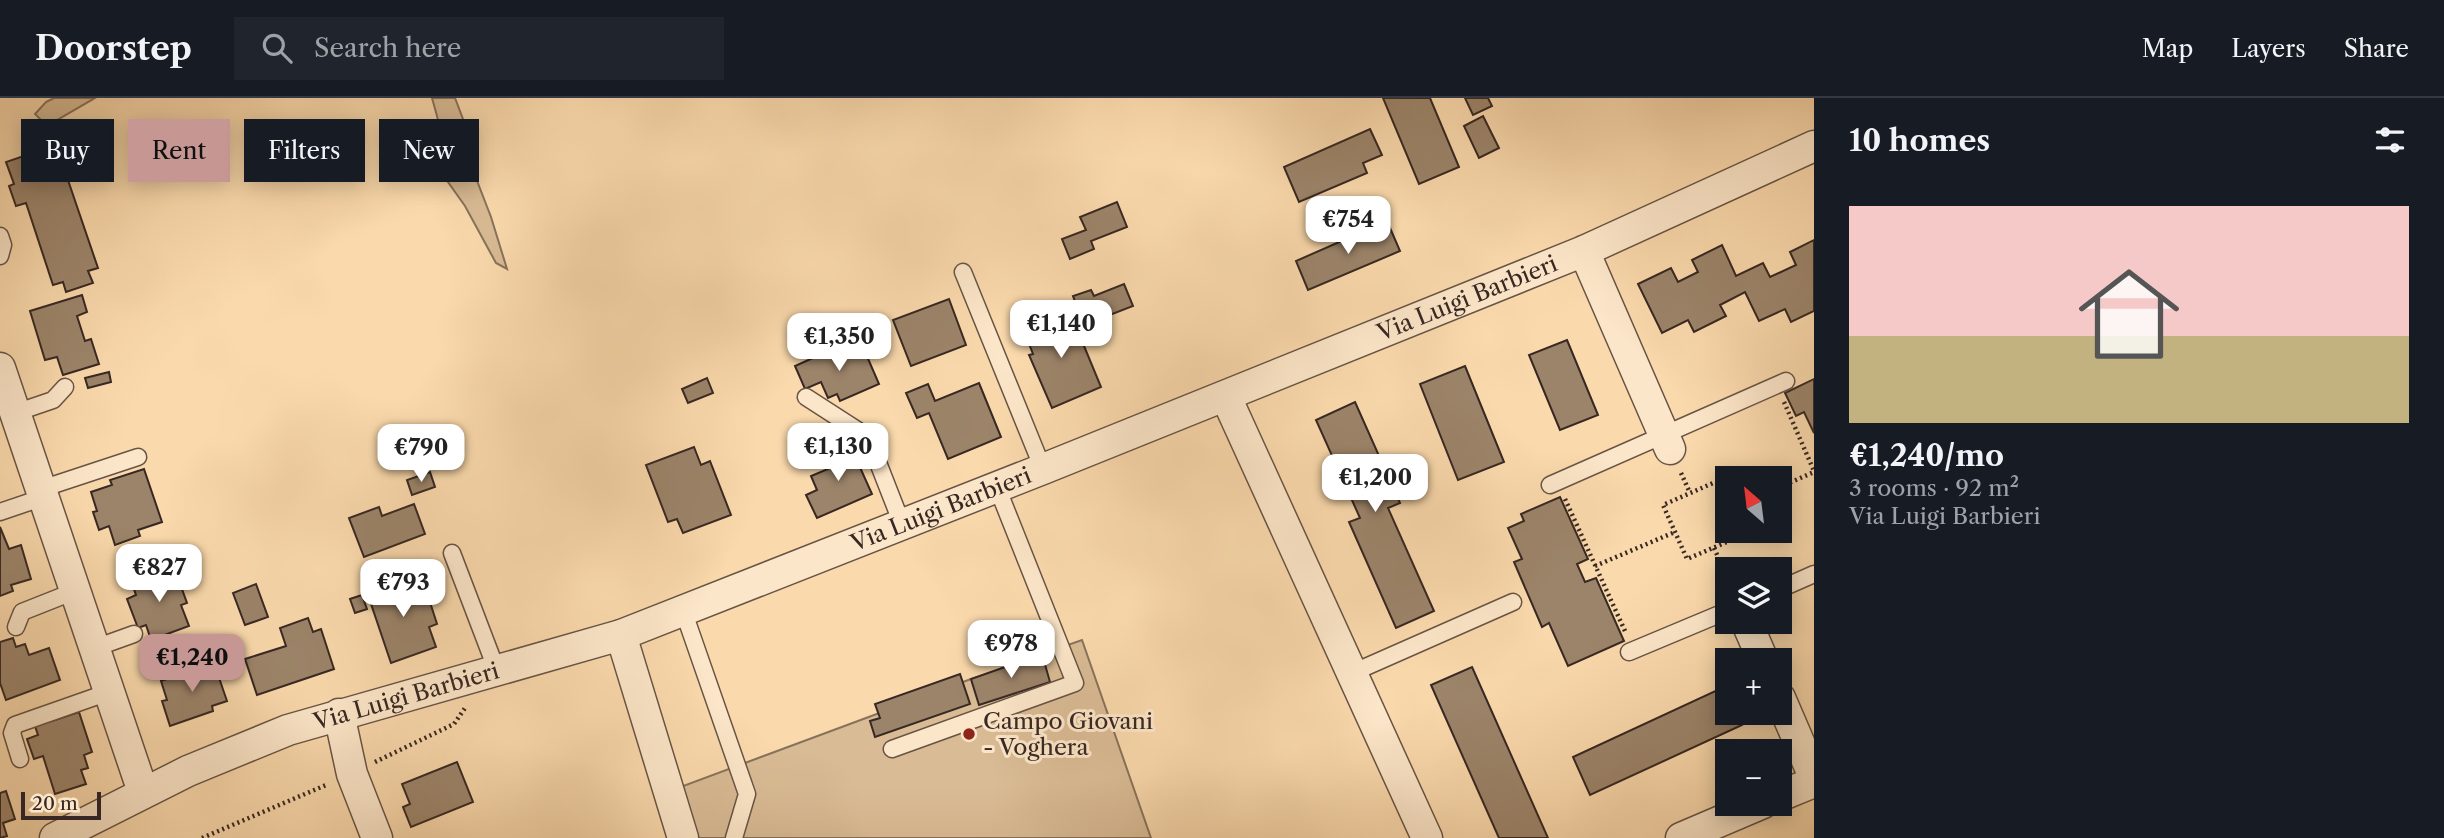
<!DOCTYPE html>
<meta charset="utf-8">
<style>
:root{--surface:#171b24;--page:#20242c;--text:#f1f3f6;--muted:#9ea1a6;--line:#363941;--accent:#c59692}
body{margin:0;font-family:"Libre Caslon Text",serif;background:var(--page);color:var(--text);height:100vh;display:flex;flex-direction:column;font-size:26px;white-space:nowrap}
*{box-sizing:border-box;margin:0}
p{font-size:23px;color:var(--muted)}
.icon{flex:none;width:38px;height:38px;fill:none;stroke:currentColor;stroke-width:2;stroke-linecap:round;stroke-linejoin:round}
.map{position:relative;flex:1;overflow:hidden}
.details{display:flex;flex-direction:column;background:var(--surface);width:630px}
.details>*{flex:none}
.guide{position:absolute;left:21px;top:21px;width:665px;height:63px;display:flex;gap:14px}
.needle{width:46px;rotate:332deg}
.fabs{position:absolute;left:1715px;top:368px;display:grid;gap:14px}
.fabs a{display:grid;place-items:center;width:77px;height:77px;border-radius:0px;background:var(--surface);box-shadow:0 4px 18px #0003;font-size:35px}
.scale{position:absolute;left:21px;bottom:18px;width:80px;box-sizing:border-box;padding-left:7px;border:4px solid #372823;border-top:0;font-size:19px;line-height:24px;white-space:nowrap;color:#372823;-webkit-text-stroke:5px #fce6c9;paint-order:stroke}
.price{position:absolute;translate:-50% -60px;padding:0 16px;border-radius:14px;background:#fff;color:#222;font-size:23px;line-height:46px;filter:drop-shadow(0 2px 4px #0008)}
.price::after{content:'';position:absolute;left:50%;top:42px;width:21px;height:16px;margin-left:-10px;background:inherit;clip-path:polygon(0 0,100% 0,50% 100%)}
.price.active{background:var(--accent);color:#111}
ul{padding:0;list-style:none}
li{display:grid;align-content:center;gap:14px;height:371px;padding:0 35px}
li span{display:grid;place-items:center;height:217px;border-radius:0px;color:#555}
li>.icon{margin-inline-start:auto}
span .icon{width:126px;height:126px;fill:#fffc;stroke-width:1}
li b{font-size:30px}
h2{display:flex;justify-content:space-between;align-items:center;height:84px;padding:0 35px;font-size:30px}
.tag{padding:0 24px;border-radius:0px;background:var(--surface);box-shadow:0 4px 18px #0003;font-size:24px;line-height:63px}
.tag.active{background:var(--accent);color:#111}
header{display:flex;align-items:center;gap:42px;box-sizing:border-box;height:98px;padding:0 35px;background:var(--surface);border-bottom:2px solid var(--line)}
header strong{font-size:33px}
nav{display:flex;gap:38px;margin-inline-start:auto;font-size:24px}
.search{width:490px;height:63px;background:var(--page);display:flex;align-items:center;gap:18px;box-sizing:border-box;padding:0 24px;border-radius:0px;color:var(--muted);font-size:26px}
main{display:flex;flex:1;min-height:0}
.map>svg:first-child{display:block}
.green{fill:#d9bb95;stroke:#88725c;stroke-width:2}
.building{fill:#9c846a;stroke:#372823;stroke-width:2}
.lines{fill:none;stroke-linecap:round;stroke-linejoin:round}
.service-casing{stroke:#685445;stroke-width:19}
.minor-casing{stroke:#685445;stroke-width:33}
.path{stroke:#372823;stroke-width:4.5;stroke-dasharray:2 3.5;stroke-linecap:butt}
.service{stroke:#fce6c9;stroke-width:16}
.minor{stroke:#fce6c9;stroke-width:30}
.poi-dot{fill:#8f2418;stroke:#fce6c9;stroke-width:2.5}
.labels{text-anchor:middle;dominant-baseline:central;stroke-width:6;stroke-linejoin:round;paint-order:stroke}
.street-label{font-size:23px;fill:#372823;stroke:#fce6c9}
.poi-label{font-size:23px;fill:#372823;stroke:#fce6c9;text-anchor:start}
</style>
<header>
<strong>Doorstep</strong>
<div class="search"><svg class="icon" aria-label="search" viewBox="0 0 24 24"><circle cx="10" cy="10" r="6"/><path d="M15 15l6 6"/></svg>Search here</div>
<nav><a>Map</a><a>Layers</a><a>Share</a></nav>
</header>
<main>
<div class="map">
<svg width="1814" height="740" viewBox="0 0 1814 740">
<rect width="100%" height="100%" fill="#fad9ac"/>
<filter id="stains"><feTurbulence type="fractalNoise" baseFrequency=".00286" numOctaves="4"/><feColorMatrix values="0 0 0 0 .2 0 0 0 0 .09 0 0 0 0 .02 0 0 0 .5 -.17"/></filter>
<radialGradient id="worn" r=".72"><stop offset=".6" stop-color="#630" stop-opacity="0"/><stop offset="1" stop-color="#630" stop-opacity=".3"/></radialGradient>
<g class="green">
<polygon points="54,0 95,0 57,22 44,25 35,16 46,4"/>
<path d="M432 0H455L469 37 474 75 491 119 507 171 496 165 465 108 443 77C447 50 439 25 432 0Z"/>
<polygon points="1082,542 1151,740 690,740 675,691 971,581"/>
</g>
<g class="building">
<polygon points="1383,0 1430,0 1459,69 1419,86"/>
<polygon points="1465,0 1488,0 1492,8 1473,17"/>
<polygon points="1483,18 1499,50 1479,60 1464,28"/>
<polygon points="1370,31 1382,57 1363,65 1367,75 1299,104 1284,69"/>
<polygon points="56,47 98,170 88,173 93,185 66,194 63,184 53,187 26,105 16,108 9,88 14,86 6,64"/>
<polygon points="1117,104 1127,129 1091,143 1094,151 1070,161 1062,141 1086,132 1080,119"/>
<polygon points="1387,123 1400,153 1308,192 1296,163"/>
<polygon points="1814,142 1814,213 1791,224 1785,211 1759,223 1745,194 1720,207 1726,218 1694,234 1688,222 1662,235 1638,186 1671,170 1678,184 1698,174 1692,162 1722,147 1736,178 1763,165 1770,179 1796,167 1790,154"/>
<polygon points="1124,186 1133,208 1084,227 1073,198 1091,192 1094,198"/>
<polygon points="82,197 87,214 77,218 85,243 91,241 99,266 63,277 57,259 45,262 30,213"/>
<polygon points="949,201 966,247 911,268 893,222"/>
<polygon points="1070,214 1101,289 1052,310 1029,257 1033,256 1024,233"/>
<polygon points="1567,242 1598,317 1560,332 1529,257"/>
<polygon points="837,249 841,258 863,249 879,286 840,303 837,296 828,300 821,284 805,291 795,268"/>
<polygon points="1465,268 1504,364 1458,382 1420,286"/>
<polygon points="109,274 111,284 88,290 85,280"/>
<polygon points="707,280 713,295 688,305 682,291"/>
<polygon points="1814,281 1814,335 1804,314 1796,318 1785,295"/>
<polygon points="979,285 1001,339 948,361 929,315 917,320 906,295 928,286 935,303"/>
<polygon points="1355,304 1400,405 1388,410 1434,513 1396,530 1349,424 1360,420 1316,322"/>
<polygon points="849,345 872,396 817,420 806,397 817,392 811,378 828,371 822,358"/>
<polygon points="694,349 701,367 710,363 731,417 683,435 677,421 668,424 646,367"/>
<polygon points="144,371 162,424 138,432 140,438 115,447 109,428 99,432 93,414 97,413 91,394 112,387 110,382"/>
<polygon points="430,374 435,389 412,397 407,382"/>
<polygon points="1560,399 1588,461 1577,466 1585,484 1596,480 1624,543 1568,568 1549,525 1542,529 1514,464 1522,461 1508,430 1524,423 1521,416"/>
<polygon points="414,406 425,436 364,459 349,420 379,409 382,418"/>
<polygon points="0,429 9,451 21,447 31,481 11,487 13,493 0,498"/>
<polygon points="175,472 187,505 181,507 189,528 151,542 146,527 138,530 127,501 136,497 131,483 158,474 159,478"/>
<polygon points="411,479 417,498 427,495 437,526 429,529 436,549 391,565 367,494"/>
<polygon points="256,486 268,519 245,527 233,495"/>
<polygon points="362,497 367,511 355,515 350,501"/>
<polygon points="308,520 313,534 321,531 334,571 257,597 245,561 286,548 280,530"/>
<polygon points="186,537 190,551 178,555 173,542"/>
<polygon points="13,540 16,549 25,546 29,557 49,550 60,582 6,602 0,585 0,544"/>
<polygon points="1042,556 1050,584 979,607 971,581"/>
<polygon points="214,565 227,603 212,608 213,613 170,628 162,603 167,602 161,583"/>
<polygon points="1472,569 1548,740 1499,740 1431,587"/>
<polygon points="960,576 970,606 875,639 870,623 880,620 875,606"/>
<polygon points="1724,589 1727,595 1727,614 1736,614 1742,627 1590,697 1573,659"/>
<polygon points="79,614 92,654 84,657 88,670 81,672 86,686 55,696 43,658 34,661 27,641 38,637 34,625 51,619 52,623"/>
<polygon points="457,664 473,704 411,729 403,709 410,706 402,686"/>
<polygon points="6,693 15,721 3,725 7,738 0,740 0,695"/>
</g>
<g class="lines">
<defs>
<g id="service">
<polyline points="0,138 3,147 0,158"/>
<polyline points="963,174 1043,371"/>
<polyline points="806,299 868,339 902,426"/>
<polyline points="15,315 53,302 65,289"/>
<polyline points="1550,387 1786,283"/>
<polyline points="41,391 138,359"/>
<polyline points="0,414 44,399"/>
<polyline points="452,455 497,573"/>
<polyline points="1780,491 1814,476"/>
<polyline points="683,512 747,696 734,740"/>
<polyline points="16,529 22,514 75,493"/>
<polyline points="95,550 134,536"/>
<polyline points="1629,554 1727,513"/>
<polyline points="1352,575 1513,504"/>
<polyline points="892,651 1075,585 997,389"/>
<polyline points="20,661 12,635 15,627 109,594"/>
</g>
<g id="minor">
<polyline points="1584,153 1670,351"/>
<polyline points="0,270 143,694"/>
<polyline points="1226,299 1427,740"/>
<polyline points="1746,523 1763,562"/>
<polyline points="621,537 683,740"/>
<polyline points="1780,600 1814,679"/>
<polyline points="339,616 352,676 377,740"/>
<polyline points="1780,698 1814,684"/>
<path id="s1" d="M55 740 188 673 288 632 621 537 1043 371 1584 153 1814 48"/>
<polyline points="1681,740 1763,705"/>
</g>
</defs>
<use href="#service" class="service-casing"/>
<use href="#minor" class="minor-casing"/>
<g class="path">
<polyline points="1784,304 1814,373"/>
<polyline points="1681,375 1690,395"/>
<polyline points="1780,389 1814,374"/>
<polyline points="1727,400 1720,382 1663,407 1687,461 1743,437 1741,432"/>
<polyline points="1565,401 1625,533"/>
<polyline points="1714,450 1727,479"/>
<polyline points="1595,468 1675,434"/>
<polyline points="375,664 454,626 465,610"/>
<polyline points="202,740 326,687"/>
</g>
<use href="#service" class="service"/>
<use href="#minor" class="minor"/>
</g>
<circle class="poi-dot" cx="969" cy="636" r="7"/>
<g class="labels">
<g class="street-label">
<text stroke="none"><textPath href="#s1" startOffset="1514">Via Luigi Barbieri</textPath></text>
<text stroke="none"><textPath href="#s1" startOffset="947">Via Luigi Barbieri</textPath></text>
<text stroke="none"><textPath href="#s1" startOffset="380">Via Luigi Barbieri</textPath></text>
</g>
<g class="poi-label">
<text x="983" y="623">Campo Giovani<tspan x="983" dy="26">- Voghera</tspan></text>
</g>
</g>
<rect width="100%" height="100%" filter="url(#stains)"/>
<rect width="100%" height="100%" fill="url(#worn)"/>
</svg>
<div class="fabs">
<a><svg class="needle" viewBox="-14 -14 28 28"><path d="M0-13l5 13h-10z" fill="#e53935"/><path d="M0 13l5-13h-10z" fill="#9ea1a6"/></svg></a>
<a><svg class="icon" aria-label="layers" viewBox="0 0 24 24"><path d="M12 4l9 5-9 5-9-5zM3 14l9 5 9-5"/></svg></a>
<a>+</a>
<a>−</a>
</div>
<div class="scale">20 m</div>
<b class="price" style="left:1348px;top:158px">€754</b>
<b class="price" style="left:1061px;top:262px">€1,140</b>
<b class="price" style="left:839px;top:275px">€1,350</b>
<b class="price" style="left:838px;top:385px">€1,130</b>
<b class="price" style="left:421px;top:386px">€790</b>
<b class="price" style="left:1375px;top:416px">€1,200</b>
<b class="price" style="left:159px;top:506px">€827</b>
<b class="price" style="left:403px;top:521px">€793</b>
<b class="price" style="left:1011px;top:582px">€978</b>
<b class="price active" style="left:192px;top:596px">€1,240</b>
<div class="guide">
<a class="tag">Buy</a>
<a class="tag active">Rent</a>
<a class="tag">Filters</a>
<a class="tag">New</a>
</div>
</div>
<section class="details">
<h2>10 homes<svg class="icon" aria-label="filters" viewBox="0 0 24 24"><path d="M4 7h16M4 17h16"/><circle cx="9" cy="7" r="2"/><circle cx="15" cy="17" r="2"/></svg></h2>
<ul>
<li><span style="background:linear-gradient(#f6c9c9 60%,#c2b280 0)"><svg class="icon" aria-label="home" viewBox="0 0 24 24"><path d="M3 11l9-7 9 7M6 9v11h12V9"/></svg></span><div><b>€1,240/mo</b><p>3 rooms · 92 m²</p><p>Via Luigi Barbieri</p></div></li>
</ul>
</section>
</main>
